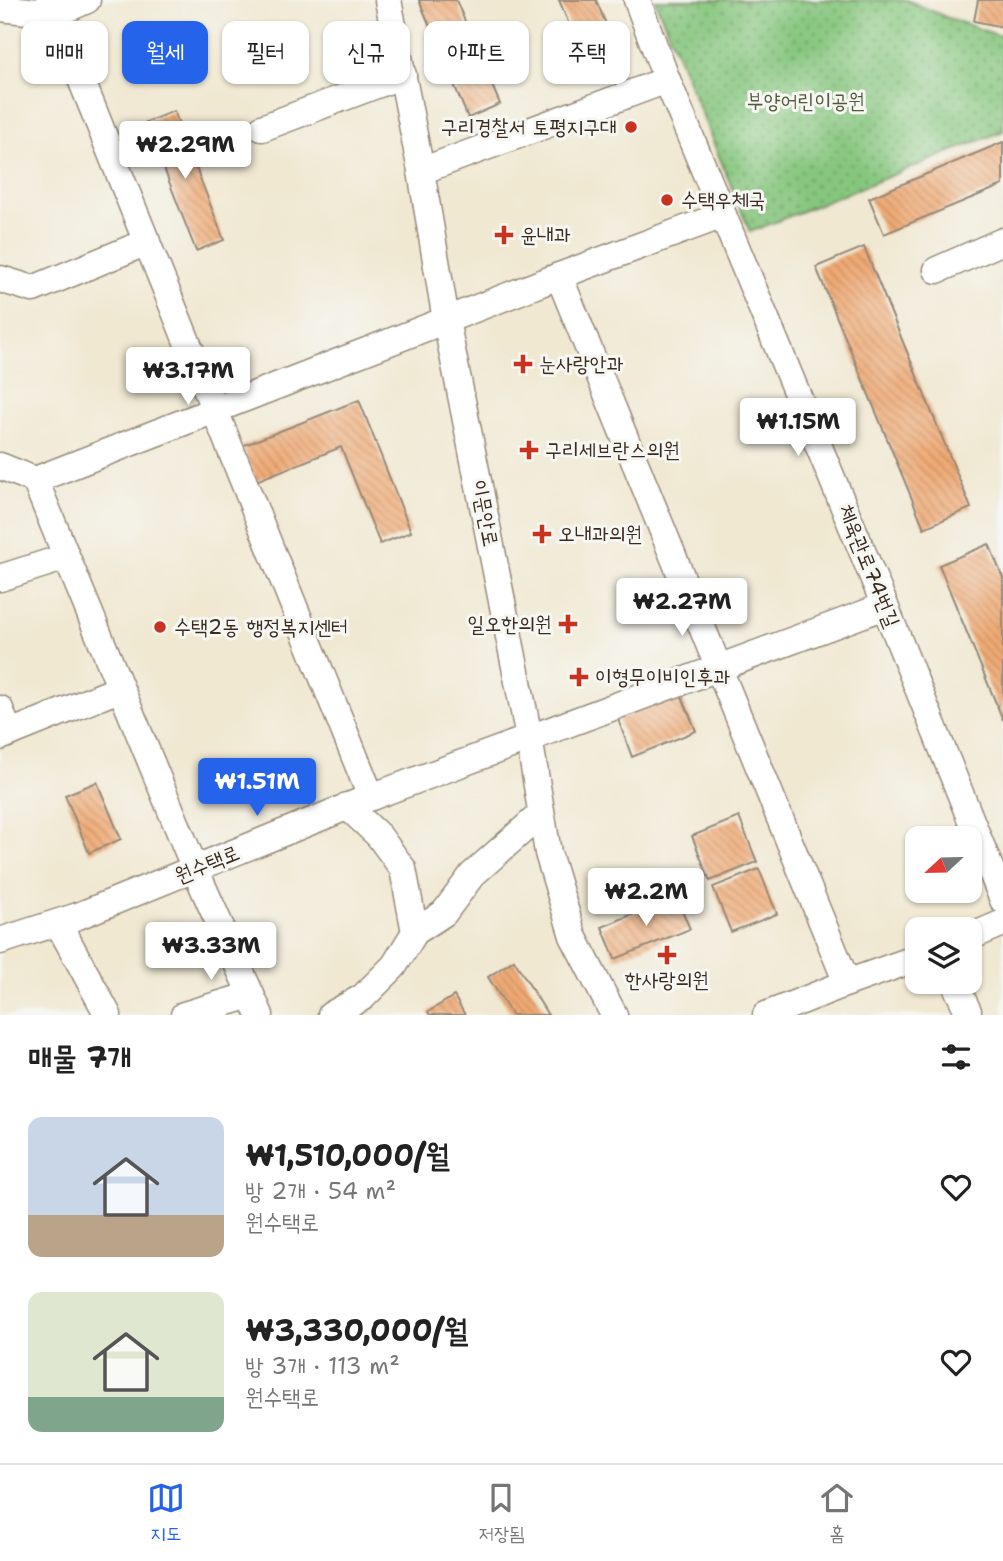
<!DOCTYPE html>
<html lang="ko">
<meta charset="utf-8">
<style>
:root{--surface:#fff;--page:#f6f6f6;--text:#222;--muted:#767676;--line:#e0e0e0;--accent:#2563eb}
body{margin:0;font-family:"Shantell Sans","Poor Story",sans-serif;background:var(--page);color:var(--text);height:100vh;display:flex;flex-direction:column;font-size:26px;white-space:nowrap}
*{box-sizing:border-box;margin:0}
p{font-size:23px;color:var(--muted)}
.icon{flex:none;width:38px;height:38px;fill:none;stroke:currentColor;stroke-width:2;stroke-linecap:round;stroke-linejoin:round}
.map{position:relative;height:1015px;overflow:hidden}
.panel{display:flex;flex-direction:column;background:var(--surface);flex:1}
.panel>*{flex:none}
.hud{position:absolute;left:21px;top:21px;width:962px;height:63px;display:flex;gap:14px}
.needle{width:46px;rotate:248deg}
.buttons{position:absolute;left:905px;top:826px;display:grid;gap:14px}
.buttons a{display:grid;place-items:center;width:77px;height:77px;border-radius:14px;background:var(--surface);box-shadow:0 2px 5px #0004;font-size:35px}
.price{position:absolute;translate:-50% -60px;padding:0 16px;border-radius:7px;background:#fff;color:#222;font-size:23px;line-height:46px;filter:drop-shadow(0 2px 4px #0008)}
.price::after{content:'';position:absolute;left:50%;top:42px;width:21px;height:16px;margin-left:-10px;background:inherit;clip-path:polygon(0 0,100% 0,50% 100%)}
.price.current{background:var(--accent);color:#fff}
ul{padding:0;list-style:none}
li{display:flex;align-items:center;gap:21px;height:175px;padding:0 28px}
li span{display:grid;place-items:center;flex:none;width:196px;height:140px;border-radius:14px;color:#555}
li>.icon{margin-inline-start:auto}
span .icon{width:84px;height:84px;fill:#fffc;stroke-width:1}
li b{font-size:30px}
h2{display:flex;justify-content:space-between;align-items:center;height:84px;padding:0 28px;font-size:30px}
.chip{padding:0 24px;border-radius:14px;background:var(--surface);box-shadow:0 2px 5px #0004;font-size:24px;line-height:63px}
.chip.current{background:var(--accent);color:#fff}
.dock{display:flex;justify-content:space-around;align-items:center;height:98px;border-top:2px solid var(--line);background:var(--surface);font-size:19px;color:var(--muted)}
.dock a{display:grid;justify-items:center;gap:4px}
.dock .current{color:var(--accent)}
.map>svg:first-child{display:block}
.grass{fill:url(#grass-dots);stroke:#60784e;stroke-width:2}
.building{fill:url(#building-back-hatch)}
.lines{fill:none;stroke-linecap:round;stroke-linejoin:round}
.minor-casing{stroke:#968978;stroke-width:29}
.minor{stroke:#fff;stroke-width:26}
.poi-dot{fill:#c8321e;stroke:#f6f6f2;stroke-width:2.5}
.labels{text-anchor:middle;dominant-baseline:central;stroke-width:6;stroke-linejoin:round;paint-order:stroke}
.park-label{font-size:21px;fill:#52593b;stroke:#f6f6f2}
.poi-label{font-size:21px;fill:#3b2a1e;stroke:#f6f6f2;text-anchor:start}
.street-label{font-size:21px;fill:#3b2a1e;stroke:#f6f6f2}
</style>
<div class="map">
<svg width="1003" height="1015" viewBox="0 0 1003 1015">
<defs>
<pattern id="grass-dots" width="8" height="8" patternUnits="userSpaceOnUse" patternTransform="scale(1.75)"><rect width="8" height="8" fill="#86c67e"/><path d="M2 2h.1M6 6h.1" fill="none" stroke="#6fa167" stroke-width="1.8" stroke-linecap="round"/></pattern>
<pattern id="building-back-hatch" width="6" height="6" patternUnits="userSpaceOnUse" patternTransform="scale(1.75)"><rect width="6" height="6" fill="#f0aa75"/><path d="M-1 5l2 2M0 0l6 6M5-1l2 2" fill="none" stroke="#c48b5f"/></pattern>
</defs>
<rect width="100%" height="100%" fill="#f6f6f2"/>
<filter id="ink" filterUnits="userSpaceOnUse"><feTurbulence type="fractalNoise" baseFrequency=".0143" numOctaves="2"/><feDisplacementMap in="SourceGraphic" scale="14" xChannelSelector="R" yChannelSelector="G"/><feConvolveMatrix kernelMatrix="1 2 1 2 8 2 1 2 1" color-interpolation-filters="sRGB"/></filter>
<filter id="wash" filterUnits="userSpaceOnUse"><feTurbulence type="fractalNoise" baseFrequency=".00686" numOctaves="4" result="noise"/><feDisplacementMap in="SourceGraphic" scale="28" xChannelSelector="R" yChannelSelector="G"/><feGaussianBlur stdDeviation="1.57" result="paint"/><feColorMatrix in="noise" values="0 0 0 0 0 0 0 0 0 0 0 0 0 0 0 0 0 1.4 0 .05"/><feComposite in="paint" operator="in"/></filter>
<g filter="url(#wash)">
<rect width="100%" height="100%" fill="#f0e8d1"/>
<polygon class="grass" points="655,0 907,0 948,18 1003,37 1003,131 750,232"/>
<g id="blocks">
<g class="building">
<polygon points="419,0 456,0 500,104 468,118"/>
<polygon points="559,0 596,0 616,48 584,61"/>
<polygon points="978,0 1003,0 1003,27 974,21"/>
<polygon points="174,111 224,240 196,251 146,122"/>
<polygon points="1003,142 1003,185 884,234 869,198"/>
<polygon points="864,247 971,508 924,528 816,267"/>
<polygon points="359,400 411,532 380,544 341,447 256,481 242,446"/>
<polygon points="989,544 1003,578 1003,720 939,565"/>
<polygon points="681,694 696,731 632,757 618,719"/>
<polygon points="97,782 121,839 89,853 65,795"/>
<polygon points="739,817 757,862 710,881 692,836"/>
<polygon points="759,869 777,914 731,932 713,887"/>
<polygon points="676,896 690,929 615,959 602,927"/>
<polygon points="514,960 548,1015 512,1015 488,977"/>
<polygon points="454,996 465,1015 430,1015 428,1012"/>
</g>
</g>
</g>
<g filter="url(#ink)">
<use href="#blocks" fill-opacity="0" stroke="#968978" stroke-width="2"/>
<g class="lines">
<defs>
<g id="minor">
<polyline points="49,0 371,797"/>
<polyline points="388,0 421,171 446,320 529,737 548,853 573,936 614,1015"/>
<polyline points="637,0 667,80 885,606 1003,900"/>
<polyline points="0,8 55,14 87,0"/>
<polyline points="262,128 403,75"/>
<polyline points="421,171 667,80"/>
<polyline points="937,270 1003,241"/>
<polyline points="559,276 847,983"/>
<polyline points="0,279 33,289 147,242"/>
<polyline points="0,466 35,480 559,276 723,215"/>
<polyline points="35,480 195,869 260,1015"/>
<polyline points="0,578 66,557"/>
<polyline points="0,709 9,733"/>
<polyline points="0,737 119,689"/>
<polyline points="347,806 379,836 403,869 415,932"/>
<polyline points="58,923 108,1015"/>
<polyline points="970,937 1003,923"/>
<polyline points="0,941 78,916 371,797 885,606"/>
<polyline points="954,982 968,1011"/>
<polyline points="184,1015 251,995"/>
<polyline points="331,1015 363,997 394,966 415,932 444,913 472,875 541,814"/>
<polyline points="766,1015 847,983 917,958"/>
</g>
</defs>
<use href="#minor" class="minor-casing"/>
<use href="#minor" class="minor"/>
</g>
</g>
<g class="poi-dot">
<circle cx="631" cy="127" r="7"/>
<circle cx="667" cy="200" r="7"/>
<path d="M500.5 224.5h7v7h7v7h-7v7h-7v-7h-7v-7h7z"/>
<path d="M519.5 353.5h7v7h7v7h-7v7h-7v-7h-7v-7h7z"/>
<path d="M525.5 439.5h7v7h7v7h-7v7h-7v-7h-7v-7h7z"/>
<path d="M538.5 523.5h7v7h7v7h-7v7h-7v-7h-7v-7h7z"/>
<path d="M564.5 613.5h7v7h7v7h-7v7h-7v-7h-7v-7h7z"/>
<circle cx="160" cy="627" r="7"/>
<path d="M575.5 666.5h7v7h7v7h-7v7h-7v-7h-7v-7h7z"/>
<path d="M663.5 944.5h7v7h7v7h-7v7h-7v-7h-7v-7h7z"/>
</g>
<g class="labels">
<g class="park-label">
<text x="806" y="101">부양어린이공원</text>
</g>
<g class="poi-label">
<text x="617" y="127" text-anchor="end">구리경찰서 토평지구대</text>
<text x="681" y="200">수택우체국</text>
<text x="520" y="235">윤내과</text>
<text x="539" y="364">눈사랑안과</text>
<text x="545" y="450">구리세브란스의원</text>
<text x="558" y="534">오내과의원</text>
<text x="552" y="624" text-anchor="end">일오한의원</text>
<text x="174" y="627">수택2동 행정복지센터</text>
<text x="595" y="677">이형무이비인후과</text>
<text x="667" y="980" text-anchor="middle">한사랑의원</text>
</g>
<g class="street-label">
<text transform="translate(485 513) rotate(79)">이문안로</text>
<text transform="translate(869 566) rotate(68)">체육관로74번길</text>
<text transform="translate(207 864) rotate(-22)">원수택로</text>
</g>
</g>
</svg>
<div class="buttons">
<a><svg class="needle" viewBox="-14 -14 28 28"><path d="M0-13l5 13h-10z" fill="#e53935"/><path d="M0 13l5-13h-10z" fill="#767676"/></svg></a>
<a><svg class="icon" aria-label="layers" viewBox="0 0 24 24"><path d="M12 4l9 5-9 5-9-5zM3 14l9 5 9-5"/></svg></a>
</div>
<b class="price" style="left:185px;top:181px">₩2.29M</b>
<b class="price" style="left:188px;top:407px">₩3.17M</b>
<b class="price" style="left:798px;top:458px">₩1.15M</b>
<b class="price" style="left:682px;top:638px">₩2.27M</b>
<b class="price current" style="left:257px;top:818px">₩1.51M</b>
<b class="price" style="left:646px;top:928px">₩2.2M</b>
<b class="price" style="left:211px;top:982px">₩3.33M</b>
<div class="hud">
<a class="chip">매매</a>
<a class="chip current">월세</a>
<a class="chip">필터</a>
<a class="chip">신규</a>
<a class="chip">아파트</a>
<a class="chip">주택</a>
</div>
</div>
<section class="panel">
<h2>매물 7개<svg class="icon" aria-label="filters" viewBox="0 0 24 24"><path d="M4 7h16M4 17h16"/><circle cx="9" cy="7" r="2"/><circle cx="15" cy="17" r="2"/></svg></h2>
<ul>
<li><span style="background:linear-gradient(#c9d6e8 70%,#b9a48a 0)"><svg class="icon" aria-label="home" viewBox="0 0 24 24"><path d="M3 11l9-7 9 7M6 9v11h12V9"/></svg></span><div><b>₩1,510,000/월</b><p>방 2개 · 54 m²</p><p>원수택로</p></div><svg class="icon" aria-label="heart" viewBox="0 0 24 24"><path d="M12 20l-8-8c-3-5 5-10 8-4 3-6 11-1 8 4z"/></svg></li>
<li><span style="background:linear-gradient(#dfe7d0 75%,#7fa58c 0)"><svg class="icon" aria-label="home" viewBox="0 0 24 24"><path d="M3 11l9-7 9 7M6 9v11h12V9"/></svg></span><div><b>₩3,330,000/월</b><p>방 3개 · 113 m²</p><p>원수택로</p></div><svg class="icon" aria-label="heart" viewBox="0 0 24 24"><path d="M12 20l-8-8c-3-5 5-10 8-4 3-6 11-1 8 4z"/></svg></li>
</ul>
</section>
<nav class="dock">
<a class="current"><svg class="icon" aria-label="map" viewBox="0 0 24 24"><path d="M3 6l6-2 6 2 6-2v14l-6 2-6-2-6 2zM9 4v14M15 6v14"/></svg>지도</a>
<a><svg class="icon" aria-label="saved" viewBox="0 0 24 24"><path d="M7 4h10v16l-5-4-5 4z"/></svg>저장됨</a>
<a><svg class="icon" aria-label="home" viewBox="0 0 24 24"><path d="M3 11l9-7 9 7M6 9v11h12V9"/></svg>홈</a>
</nav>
